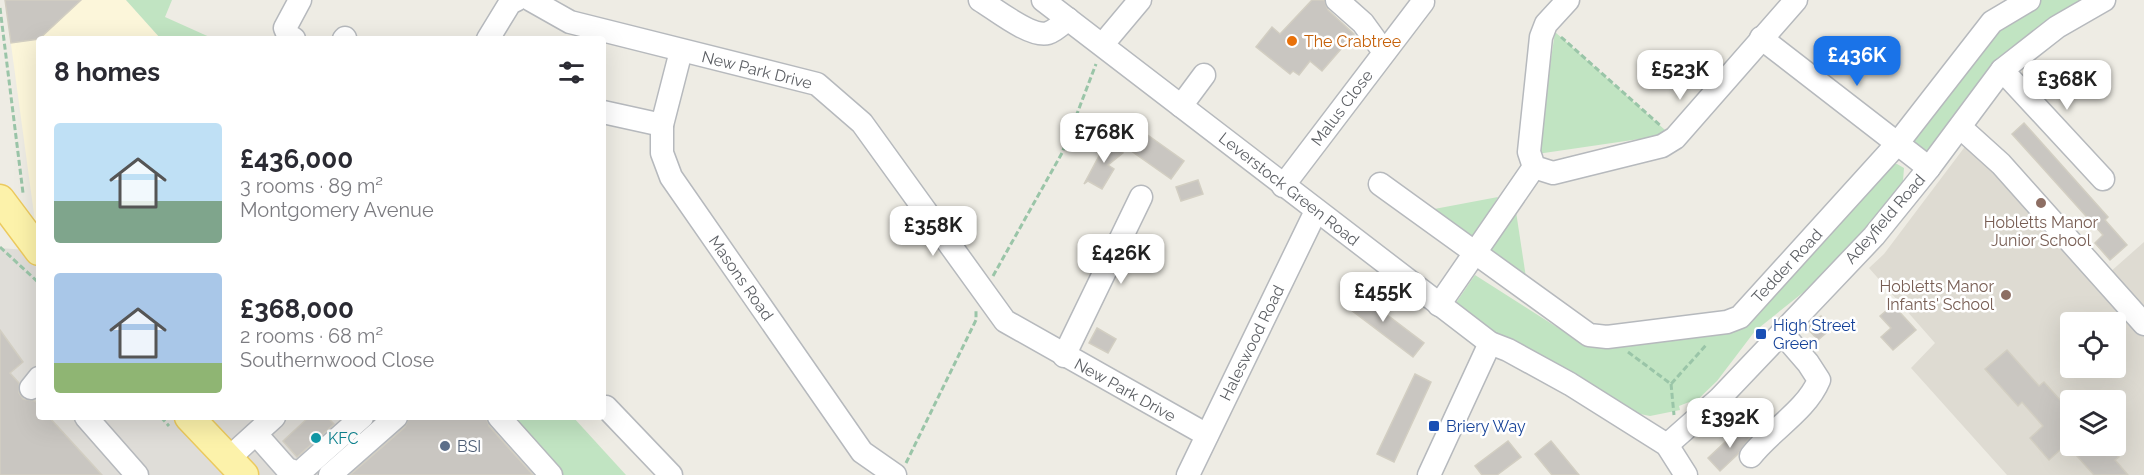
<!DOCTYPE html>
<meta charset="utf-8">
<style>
:root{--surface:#fff;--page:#f7f7f7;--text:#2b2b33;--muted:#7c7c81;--accent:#1a73e8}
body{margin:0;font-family:Raleway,sans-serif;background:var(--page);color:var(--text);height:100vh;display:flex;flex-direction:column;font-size:22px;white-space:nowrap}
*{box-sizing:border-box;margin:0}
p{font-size:20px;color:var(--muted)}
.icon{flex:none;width:33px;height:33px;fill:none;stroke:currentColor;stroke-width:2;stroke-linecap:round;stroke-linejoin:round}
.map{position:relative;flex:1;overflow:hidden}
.sheet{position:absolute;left:36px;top:36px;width:570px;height:384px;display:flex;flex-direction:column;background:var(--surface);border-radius:6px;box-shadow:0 6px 24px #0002}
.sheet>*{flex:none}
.fabs{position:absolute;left:2060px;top:312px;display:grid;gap:12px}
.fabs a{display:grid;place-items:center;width:66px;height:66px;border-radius:6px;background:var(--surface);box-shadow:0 6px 24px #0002;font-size:30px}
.price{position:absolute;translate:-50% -51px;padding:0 14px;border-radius:12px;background:#fff;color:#222;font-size:20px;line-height:39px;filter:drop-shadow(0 2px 3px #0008)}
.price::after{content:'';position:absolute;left:50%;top:36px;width:18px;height:14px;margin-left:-9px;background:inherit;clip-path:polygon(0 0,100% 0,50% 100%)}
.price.active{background:var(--accent);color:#fff}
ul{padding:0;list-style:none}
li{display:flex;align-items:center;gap:18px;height:150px;padding:0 18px}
li span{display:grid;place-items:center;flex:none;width:168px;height:120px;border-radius:6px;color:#555}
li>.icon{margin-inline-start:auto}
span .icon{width:72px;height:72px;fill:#fffc;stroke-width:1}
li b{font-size:26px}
h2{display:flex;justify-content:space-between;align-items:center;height:72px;padding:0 18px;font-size:26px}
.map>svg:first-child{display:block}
.commercial{fill:#fcf6da}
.industrial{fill:#dfddd8}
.education{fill:#dedbd2;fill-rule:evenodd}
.green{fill:#c1e4c2}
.building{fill:#c9c6c1;stroke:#d2cec2;stroke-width:1.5}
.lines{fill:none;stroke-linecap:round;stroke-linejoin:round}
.minor-casing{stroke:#b6b9bd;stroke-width:25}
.major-casing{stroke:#ecca5e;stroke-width:31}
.path{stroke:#9ac5a8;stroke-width:3;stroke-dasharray:6 3;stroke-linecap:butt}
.minor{stroke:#fff;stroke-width:22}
.major{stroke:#fcf2aa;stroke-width:28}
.food-dot{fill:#e8710a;stroke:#fff;stroke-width:2}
.education-dot{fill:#8d6e63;stroke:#fff;stroke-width:2}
.transit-dot{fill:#1a4fb4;stroke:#fff;stroke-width:2}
.culture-dot{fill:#0f9aa8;stroke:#fff;stroke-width:2}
.service-dot{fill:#5c6f8a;stroke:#fff;stroke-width:2}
.labels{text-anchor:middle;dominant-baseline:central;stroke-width:5;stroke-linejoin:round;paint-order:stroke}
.food-label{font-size:16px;fill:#c56008;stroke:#fff;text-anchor:start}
.street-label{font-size:16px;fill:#5c5f64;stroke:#fff}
.education-label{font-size:16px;fill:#785e54;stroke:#fff}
.transit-label{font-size:16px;fill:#164399;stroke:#fff;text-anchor:start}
.culture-label{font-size:16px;fill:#0d838f;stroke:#fff;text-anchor:start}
.service-label{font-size:16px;fill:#4e5e75;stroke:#fff;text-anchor:start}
</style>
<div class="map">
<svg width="2144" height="475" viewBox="0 0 2144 475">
<rect width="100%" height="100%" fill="#eeece4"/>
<polygon class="commercial" points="5,0 126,0 161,39 39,39 39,251"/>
<polygon class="industrial" points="0,248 39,251 39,417 506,417 558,475 0,475"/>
<path class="education" d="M1979 128 2109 273 2144 242V475H2007L1911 368 1935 343 1869 268 1884 254ZM2070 322H2115V368H2070ZM2070 400H2115V446H2070Z"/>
<g class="green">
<polygon points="126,0 172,0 165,17 214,39 161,39"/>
<polygon points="2040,0 2093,0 1994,69 1964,102 1930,150 1922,155 1907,145 1995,32"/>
<polygon points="1555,32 1665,130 1660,136 1537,154"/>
<polygon points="1890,164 1897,164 1904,168 1903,181 1887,204 1815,283 1755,331 1717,381 1692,405 1689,402 1679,406 1680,410 1650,416 1630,412 1489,337 1453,307 1475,275 1585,345 1761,310"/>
<polygon points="1498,197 1471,242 1429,210"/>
<polygon points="1515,205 1527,284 1487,254"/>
<polygon points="506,417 573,417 626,475 558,475"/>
</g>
<g class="building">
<polygon points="5,0 81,0 39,39 11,43"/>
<polygon points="1312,0 1324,0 1328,10 1354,34 1322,71 1310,61 1299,75 1293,71 1290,74 1256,47 1272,27 1280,34"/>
<polygon points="2024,123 2108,217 2105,220 2127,245 2110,260 2095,243 2103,235 2012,134"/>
<polygon points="1142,131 1184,161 1171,179 1130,150"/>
<polygon points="1111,138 1123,153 1108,165 1114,169 1102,189 1088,181 1084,184 1100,154 1097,150"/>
<polygon points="1198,180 1203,194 1181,201 1176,187"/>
<polygon points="1353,289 1424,343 1413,357 1342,303"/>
<polygon points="1893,305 1916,330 1893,350 1881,337 1891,328 1880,316"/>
<polygon points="1821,316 1832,328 1818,340 1807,328"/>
<polygon points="1097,328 1116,339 1108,353 1089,343"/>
<polygon points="0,330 23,362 10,373 19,383 19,393 23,399 35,401 39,405 39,417 49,417 102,475 0,475"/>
<polygon points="2007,350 2039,386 2044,382 2070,411 2070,441 2049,460 2030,438 2043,426 2022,402 2018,406 1985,369"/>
<polygon points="1415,374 1431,382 1394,462 1377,454"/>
<polygon points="309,417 327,417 334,424 297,457 283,441"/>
<polygon points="409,417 486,417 489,426 533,475 350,475 405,427"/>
<polygon points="1741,427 1750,437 1738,454 1720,471 1708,458"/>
<polygon points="1508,441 1521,457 1497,475 1482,475 1475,466"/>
<polygon points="1551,441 1579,475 1552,475 1535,454"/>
<polygon points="2068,446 2108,446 2119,457 2115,460 2128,475 2094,475"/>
</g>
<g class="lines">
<defs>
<g id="minor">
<polyline points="531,0 570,22 817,84 862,123 1005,321 1207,435"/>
<path d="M980 0C995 9 1031 38 1048 33 1055 31 1062 24 1068 19"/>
<polyline points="1043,0 1490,343 1508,350 1570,384 1667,445 1686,475"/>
<polyline points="1337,0 1363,23 1384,52"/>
<polyline points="1568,0 1546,24 1541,37 1529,152 1534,167 1553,173 1662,146 1675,138 1796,0"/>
<polyline points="1761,38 1929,168"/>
<polyline points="294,39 288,35 285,28 300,0"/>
<polyline points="344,39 345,38"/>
<polyline points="488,39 510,3 516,0"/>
<polyline points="1103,44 1140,0"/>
<polyline points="681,51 662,125 662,153 671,177 862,452 895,475"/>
<polyline points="2002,70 2103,179"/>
<polyline points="1181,106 1204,75"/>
<polyline points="603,112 662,125"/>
<polyline points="1960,127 2001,164 2144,324"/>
<polyline points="1380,184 1589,335 1607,337 1727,322 1740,317 1897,144 1992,22 2029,0"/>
<polyline points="1283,186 1423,2"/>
<polyline points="1439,305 1534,167"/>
<polyline points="1064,356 1141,197"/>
<polyline points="31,388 39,378"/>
<polyline points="606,407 671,475"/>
<polyline points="86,417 137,475"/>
<polyline points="499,417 551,475"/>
<polyline points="256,434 287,469 299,473 362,417"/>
<polyline points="1667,445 1719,399 1874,236 1929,168 2002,70 2057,27 2104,0"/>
<path d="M1751 456C1771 430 1806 411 1819 380L1808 363 1782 333"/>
<polyline points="229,458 274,417"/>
<polyline points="330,475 396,417"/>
<polyline points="1188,475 1316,211"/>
<polyline points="1429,475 1490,343"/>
</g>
<g id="major">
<polyline points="0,199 39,251"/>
<polyline points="189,417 244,475"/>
</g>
</defs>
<use href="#minor" class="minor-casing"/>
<use href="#major" class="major-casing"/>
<g class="path">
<polyline points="0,8 23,193"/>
<polyline points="1561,37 1661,126"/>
<polyline points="0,247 39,283"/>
<polyline points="993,276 1062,153 1096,64"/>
<polyline points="1628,352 1671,384 1707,344"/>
<polyline points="1671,384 1674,415"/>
<polyline points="161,417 169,426"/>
<polyline points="906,463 976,320 976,311"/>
</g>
<use href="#minor" class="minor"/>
<use href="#major" class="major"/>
</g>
<circle class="food-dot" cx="1292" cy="41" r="6"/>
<g class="education-dot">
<circle cx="2041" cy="203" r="6"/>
<circle cx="2006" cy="295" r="6"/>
</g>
<g class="transit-dot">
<rect x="1755" y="328" width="12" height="12" rx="3"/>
<rect x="1428" y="420" width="12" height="12" rx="3"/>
</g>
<circle class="culture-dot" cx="316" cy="438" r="6"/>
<circle class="service-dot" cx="445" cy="446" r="6"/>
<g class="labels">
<g class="food-label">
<text x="1304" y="41">The Crabtree</text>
</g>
<g class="street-label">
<text transform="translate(757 70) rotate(14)">New Park Drive</text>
<text transform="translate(1342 108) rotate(-53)">Malus Close</text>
<text transform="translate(1289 189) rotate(38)">Leverstock Green Road</text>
<text transform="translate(1885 219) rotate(-49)">Adeyfield Road</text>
<text transform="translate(1787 266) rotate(-47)">Tedder Road</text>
<text transform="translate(741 278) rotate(55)">Masons Road</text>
<text transform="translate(1252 343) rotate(-64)">Haleswood Road</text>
<text transform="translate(1125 390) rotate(29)">New Park Drive</text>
</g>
<g class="education-label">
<text x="2041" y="222">Hobletts Manor<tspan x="2041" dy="18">Junior School</tspan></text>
<text x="1994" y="286" text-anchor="end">Hobletts Manor<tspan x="1994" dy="18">Infants' School</tspan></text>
</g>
<g class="transit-label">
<text x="1773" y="325">High Street<tspan x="1773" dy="18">Green</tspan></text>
<text x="1446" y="426">Briery Way</text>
</g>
<g class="culture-label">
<text x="328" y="438">KFC</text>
</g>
<g class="service-label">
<text x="457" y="446">BSI</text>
</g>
</g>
</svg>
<div class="fabs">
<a><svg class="icon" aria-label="locate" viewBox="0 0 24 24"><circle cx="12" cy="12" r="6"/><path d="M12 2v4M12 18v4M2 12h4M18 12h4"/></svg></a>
<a><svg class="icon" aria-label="layers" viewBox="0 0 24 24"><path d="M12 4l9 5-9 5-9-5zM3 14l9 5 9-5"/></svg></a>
</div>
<b class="price active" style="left:1857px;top:87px">£436K</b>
<b class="price" style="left:1680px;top:101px">£523K</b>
<b class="price" style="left:2067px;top:111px">£368K</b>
<b class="price" style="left:1104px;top:164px">£768K</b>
<b class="price" style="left:933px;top:257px">£358K</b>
<b class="price" style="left:1121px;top:285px">£426K</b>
<b class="price" style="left:1383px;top:323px">£455K</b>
<b class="price" style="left:1730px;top:449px">£392K</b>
<section class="sheet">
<h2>8 homes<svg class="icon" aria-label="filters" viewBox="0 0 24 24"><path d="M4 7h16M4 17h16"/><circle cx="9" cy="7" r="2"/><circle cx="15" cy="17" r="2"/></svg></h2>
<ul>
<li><span style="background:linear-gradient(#bfe0f5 65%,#7fa58c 0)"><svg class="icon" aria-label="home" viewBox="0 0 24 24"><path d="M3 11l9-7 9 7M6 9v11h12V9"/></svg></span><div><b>£436,000</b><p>3 rooms · 89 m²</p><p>Montgomery Avenue</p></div></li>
<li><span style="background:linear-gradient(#a9c7e8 75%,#8fb573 0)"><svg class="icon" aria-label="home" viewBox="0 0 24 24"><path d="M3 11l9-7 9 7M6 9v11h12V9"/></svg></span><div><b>£368,000</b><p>2 rooms · 68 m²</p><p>Southernwood Close</p></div></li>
</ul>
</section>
</div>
